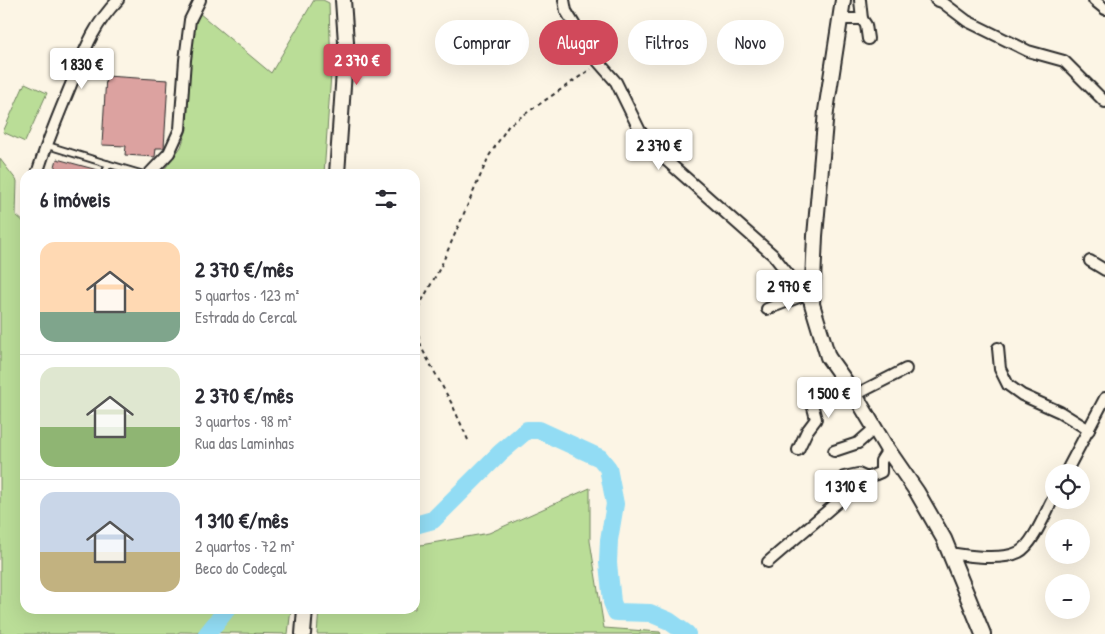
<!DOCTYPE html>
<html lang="pt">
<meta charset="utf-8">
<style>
:root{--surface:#fff;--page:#f2f2f3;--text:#2b2b33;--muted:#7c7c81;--line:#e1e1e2;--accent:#d1495b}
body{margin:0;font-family:"Patrick Hand",sans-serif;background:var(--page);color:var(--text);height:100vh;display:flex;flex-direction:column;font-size:19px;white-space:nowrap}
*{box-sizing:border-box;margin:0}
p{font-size:16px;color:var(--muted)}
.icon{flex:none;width:28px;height:28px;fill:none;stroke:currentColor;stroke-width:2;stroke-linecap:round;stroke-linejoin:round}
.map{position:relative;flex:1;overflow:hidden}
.side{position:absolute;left:20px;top:169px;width:400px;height:445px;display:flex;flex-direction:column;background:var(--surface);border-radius:15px;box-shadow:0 5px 20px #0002}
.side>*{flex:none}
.hud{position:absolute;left:435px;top:20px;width:475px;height:45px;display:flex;gap:10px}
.fabs{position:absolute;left:1045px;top:464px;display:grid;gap:10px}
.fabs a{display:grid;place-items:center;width:45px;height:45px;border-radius:50%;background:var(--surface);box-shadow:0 5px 20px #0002;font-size:25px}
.price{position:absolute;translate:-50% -42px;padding:0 11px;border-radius:5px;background:#fff;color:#222;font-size:16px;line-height:32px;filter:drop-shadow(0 1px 2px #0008)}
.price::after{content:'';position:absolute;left:50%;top:30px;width:15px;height:11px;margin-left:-8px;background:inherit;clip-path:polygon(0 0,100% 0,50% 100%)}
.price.active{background:var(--accent);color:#fff}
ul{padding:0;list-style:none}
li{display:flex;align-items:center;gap:15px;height:125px;padding:0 20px}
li+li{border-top:1px solid var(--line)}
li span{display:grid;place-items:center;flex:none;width:140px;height:100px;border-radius:15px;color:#555}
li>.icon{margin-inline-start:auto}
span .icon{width:60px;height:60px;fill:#fffc;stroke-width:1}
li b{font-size:21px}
h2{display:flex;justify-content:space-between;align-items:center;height:60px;padding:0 20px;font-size:21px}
.tag{padding:0 18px;border-radius:22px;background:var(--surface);box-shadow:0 5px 20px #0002;font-size:18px;line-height:45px}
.tag.active{background:var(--accent);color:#fff}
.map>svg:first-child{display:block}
.green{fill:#badd97;stroke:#728461}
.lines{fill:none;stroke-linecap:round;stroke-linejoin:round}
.river{stroke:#92dcf4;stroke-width:18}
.building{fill:#dca2a0;stroke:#2b2b2b}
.lane-casing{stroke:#2b2b2b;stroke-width:9}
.street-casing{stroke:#2b2b2b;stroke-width:14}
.secondary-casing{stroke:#2b2b2b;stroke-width:18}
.path{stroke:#2b2b2b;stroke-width:2;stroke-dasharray:4 4;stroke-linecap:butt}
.lane{stroke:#fcf5e5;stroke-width:5}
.street{stroke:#fcf5e5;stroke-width:10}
.secondary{stroke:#fcf5e5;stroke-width:14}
</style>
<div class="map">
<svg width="1105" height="634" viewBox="0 0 1105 634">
<rect width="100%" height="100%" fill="#fcf5e5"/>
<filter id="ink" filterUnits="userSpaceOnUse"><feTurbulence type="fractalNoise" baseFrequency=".02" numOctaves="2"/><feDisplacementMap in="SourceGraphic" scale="10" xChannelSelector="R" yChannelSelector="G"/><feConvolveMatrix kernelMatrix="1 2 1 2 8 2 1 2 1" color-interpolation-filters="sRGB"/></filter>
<g filter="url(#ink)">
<g class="green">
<polygon points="314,0 323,0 329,3 331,74 324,174 161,174 181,147 187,129 192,26 199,13 271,73"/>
<polygon points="25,83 47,93 25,142 3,132"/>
<polygon points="0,159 17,181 16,215 25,223 25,609 291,609 288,634 180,632 176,634 0,634"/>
<polygon points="590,488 590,541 604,628 660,632 661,634 317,634 319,609 415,609 415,546 489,533"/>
</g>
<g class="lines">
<g class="river">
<polyline points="415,525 433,520 500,453 527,430 539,430 600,458 608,468 615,504 609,540 608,563 612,602 616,612 650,613 669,621 687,634"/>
<polyline points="207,634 227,609"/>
</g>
</g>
<g class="building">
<polygon points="106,76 168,80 164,148 156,148 155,157 125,155 126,146 102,145"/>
<polygon points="57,159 101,171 101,174 53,174"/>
</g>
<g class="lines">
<defs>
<g id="lane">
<polyline points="46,145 108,164 105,174"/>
<polyline points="108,164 142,174"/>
</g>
<g id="street">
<polyline points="564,0 566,11 594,57 616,82 640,131 658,153 773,255 812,304"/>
<polyline points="936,0 942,2 967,21 1028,51 1064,61 1105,102"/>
<polyline points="1094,0 1105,9"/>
<polyline points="839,19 862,19 860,0"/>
<polyline points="862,19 866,25 868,39"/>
<path d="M37 174C46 144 58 116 70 87 84 53 91 28 118 0"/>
<polyline points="149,174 169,153 180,129 185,60 190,20 200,0"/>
<polyline points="1090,261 1105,270"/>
<polyline points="767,309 804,295"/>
<polyline points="998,348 1000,369 1008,385 1022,395 1060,412 1089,430"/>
<polyline points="855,395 906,369"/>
<polyline points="798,450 807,431 816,419 811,400 824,398 848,384"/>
<polyline points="834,451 858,443 875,428"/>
<polyline points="1066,472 1105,398"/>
<path d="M949 553C968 556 1001 561 1019 552 1033 545 1046 511 1054 497"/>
<polyline points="768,562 839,501 843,493 844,477 858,474 867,478 881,472 881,461 888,450"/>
</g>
<g id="secondary">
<polyline points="843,0 826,111 815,236 812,304 828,357 855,395 886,447 917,492 944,539 983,634"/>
<polyline points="337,174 346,42 343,0"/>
<polyline points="303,634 305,609"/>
</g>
</defs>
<use href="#lane" class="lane-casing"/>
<use href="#street" class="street-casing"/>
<use href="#secondary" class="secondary-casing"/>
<polyline class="path" points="468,440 452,404 422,349 416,327 417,310 441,266 489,156 509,125 591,69"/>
<use href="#lane" class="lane"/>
<use href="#street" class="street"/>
<use href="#secondary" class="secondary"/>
</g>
</g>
</svg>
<div class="fabs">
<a><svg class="icon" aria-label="locate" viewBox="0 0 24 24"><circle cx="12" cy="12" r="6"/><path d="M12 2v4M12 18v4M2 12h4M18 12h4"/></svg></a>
<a>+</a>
<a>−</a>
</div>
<b class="price active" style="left:357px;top:86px">2 370 €</b>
<b class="price" style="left:82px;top:90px">1 830 €</b>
<b class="price" style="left:659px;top:171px">2 370 €</b>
<b class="price" style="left:789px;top:312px">2 970 €</b>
<b class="price" style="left:829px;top:419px">1 500 €</b>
<b class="price" style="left:846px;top:512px">1 310 €</b>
<div class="hud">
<a class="tag">Comprar</a>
<a class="tag active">Alugar</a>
<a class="tag">Filtros</a>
<a class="tag">Novo</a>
</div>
<section class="side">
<h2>6 imóveis<svg class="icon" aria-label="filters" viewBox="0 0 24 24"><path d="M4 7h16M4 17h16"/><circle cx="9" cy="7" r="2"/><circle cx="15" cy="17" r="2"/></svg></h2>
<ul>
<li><span style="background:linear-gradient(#ffd9b3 70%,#7fa58c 0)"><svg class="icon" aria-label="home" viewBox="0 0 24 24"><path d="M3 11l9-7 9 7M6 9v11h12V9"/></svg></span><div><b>2 370 €/mês</b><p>5 quartos · 123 m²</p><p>Estrada do Cercal</p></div></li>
<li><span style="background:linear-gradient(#dfe7d0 60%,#8fb573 0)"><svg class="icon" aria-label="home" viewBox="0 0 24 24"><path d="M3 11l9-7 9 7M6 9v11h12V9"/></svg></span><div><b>2 370 €/mês</b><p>3 quartos · 98 m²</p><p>Rua das Laminhas</p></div></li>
<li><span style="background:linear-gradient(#c9d6e8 60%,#c2b280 0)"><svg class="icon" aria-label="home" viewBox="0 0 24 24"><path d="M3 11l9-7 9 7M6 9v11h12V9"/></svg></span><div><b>1 310 €/mês</b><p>2 quartos · 72 m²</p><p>Beco do Codeçal</p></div></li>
</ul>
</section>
</div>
